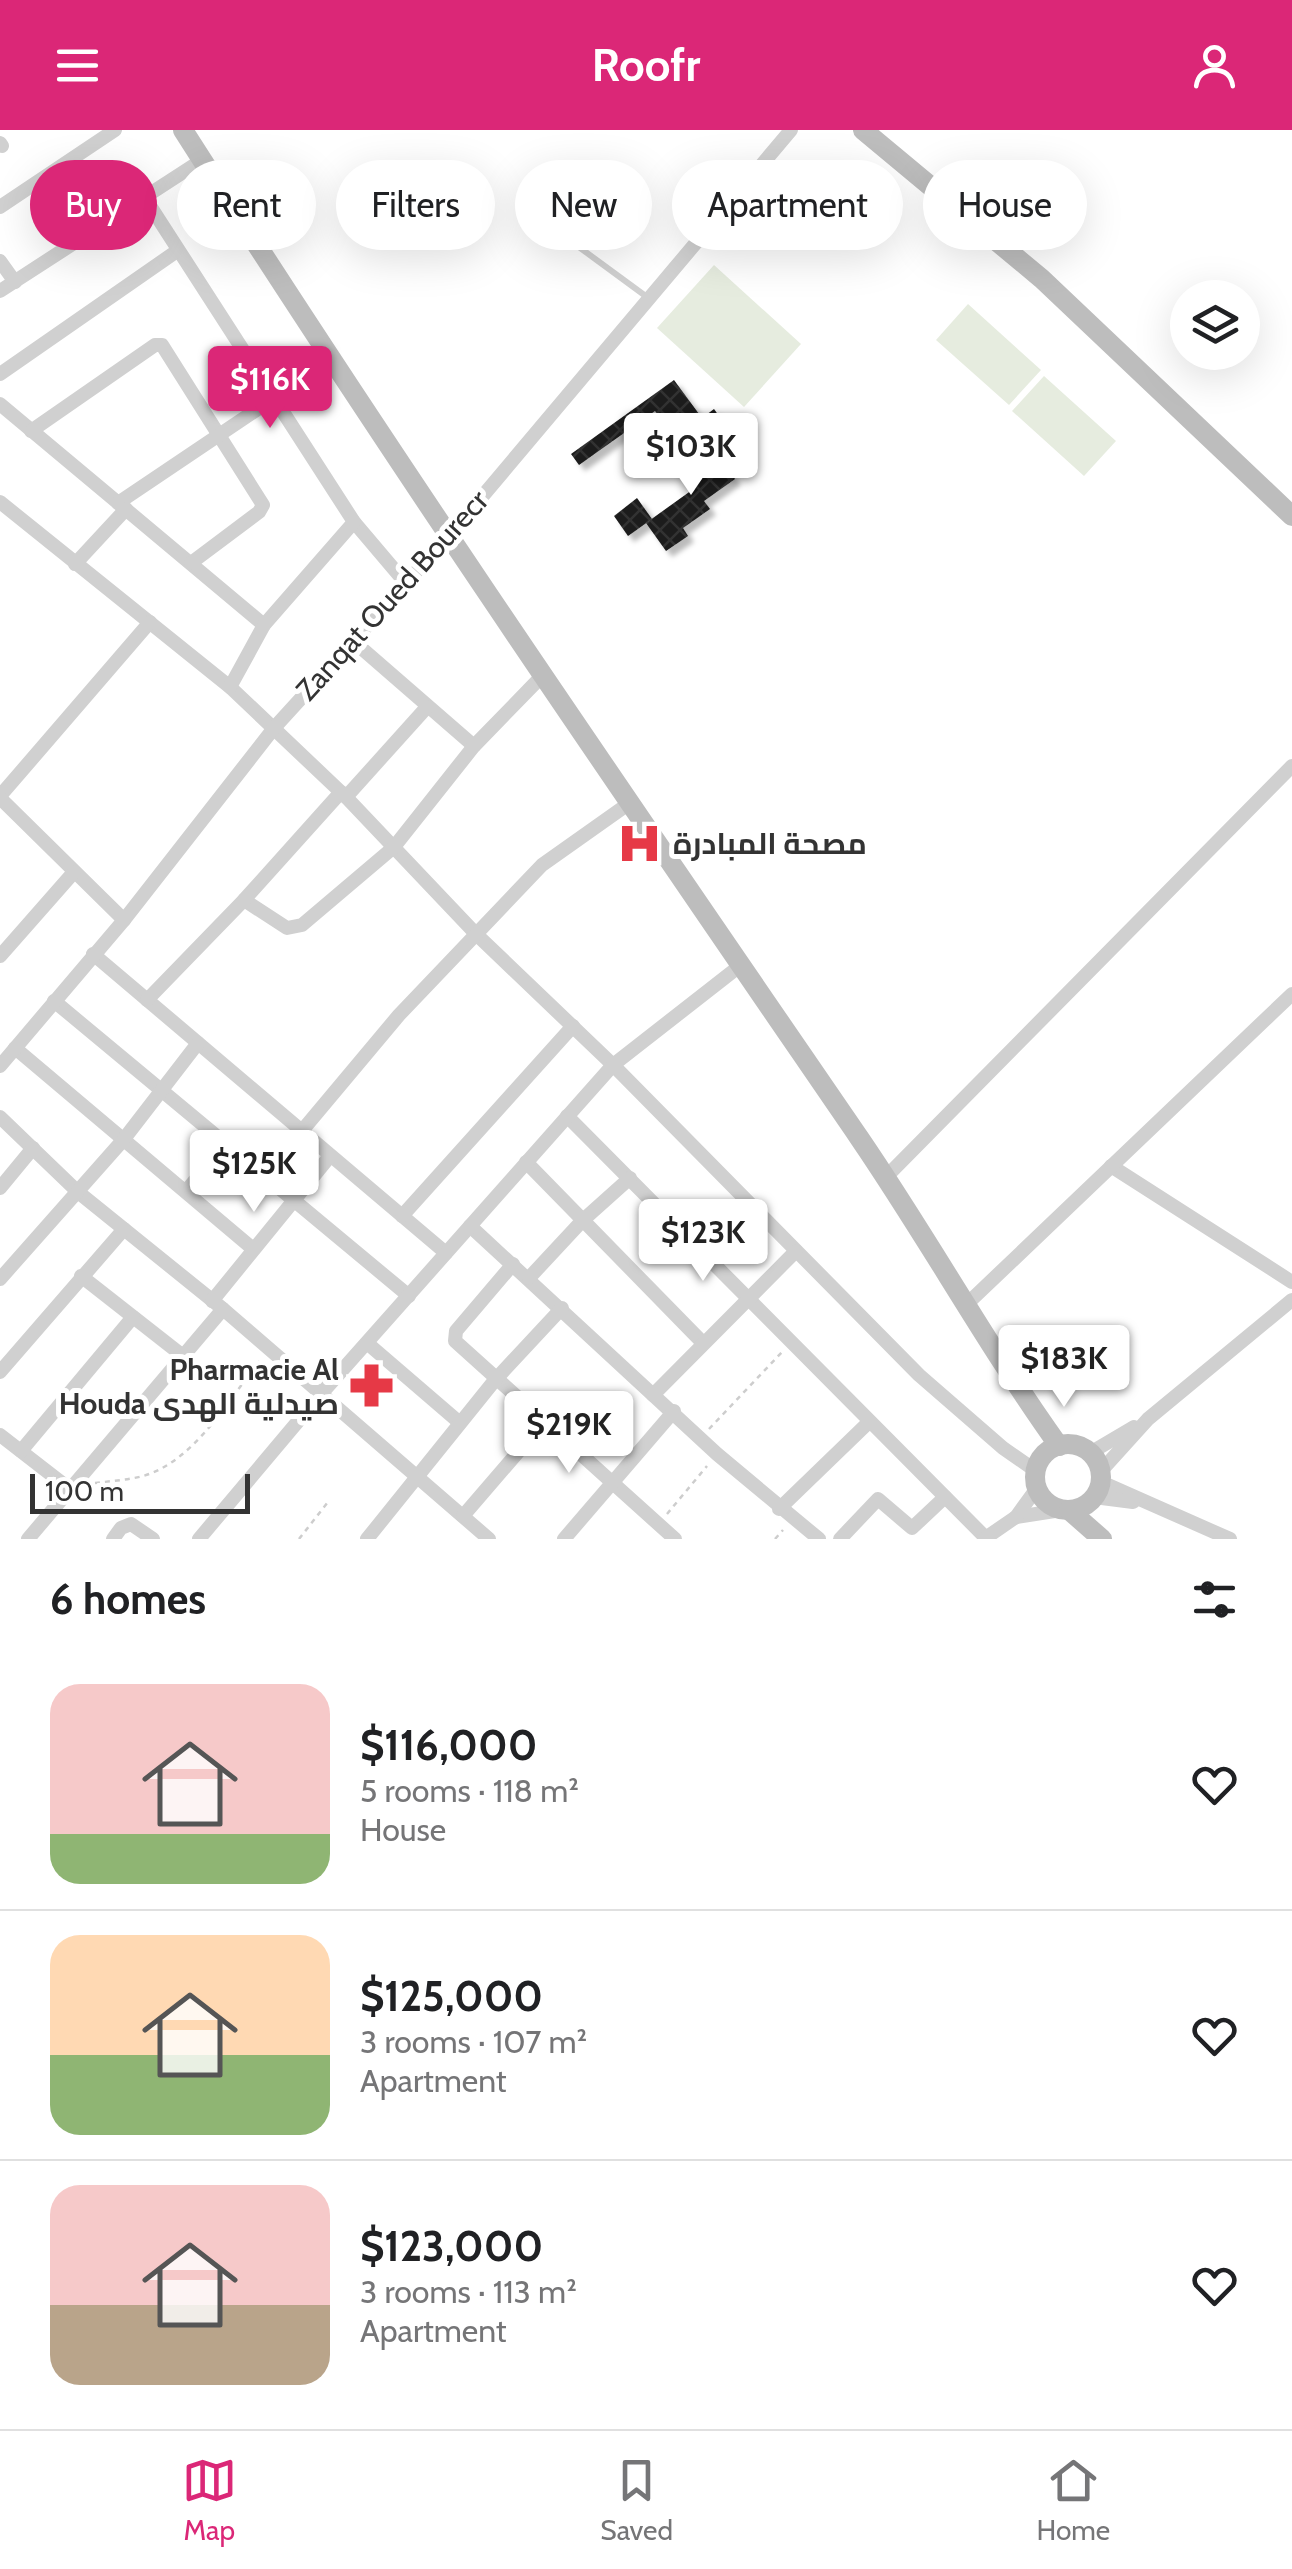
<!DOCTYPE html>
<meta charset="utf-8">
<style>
:root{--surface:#fff;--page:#f2f2f2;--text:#202124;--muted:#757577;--line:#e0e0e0;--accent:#db2777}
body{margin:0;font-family:Cabin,Cairo,sans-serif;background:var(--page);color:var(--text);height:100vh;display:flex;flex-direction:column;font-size:38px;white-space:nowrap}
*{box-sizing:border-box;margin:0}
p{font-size:32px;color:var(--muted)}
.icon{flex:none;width:55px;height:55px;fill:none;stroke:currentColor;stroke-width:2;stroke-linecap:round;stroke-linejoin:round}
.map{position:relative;height:1409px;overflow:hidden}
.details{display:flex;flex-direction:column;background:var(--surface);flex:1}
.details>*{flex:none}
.top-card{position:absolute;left:30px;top:30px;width:1232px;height:90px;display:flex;gap:20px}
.tools{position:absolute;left:1170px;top:150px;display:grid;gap:20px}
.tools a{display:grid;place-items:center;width:90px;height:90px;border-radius:50%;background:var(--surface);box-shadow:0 10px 40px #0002;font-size:50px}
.scale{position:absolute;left:30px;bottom:25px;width:220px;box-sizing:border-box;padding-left:10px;border:5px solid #333;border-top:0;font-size:28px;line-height:35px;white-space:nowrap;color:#333;-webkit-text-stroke:8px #fff;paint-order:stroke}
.price{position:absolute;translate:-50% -85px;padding:0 22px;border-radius:10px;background:#fff;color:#222;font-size:32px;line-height:65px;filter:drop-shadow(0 2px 5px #0008)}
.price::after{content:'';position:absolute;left:50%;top:60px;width:30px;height:22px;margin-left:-15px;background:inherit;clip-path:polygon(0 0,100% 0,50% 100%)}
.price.current{background:var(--accent);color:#fff}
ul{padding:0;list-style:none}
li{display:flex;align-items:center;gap:30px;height:250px;padding:0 50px}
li+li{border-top:2px solid var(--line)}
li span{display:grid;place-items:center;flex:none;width:280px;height:200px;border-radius:30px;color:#555}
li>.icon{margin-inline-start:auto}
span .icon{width:120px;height:120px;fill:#fffc;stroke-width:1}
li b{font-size:42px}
h2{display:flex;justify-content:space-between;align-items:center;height:120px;padding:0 50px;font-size:42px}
.chip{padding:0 35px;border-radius:45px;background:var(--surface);box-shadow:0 10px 40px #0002;font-size:35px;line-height:90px}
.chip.current{background:var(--accent);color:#fff}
header{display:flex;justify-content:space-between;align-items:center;height:130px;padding:0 50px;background:var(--accent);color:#fff;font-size:45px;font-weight:700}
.tabs{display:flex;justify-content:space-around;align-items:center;height:140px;border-top:2px solid var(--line);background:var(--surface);font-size:28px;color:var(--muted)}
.tabs a{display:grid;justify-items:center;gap:5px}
.tabs .current{color:var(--accent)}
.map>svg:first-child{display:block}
.green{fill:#e6ecdf}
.building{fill:url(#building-cross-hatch);filter:url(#shadow)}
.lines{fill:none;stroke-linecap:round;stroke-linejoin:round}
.path{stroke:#cdcdcd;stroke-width:2.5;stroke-dasharray:5 5;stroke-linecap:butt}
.lane{stroke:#d0d0d0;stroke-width:6}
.street{stroke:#d0d0d0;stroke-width:14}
.secondary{stroke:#bdbdbd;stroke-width:20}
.labels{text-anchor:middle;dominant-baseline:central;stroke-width:10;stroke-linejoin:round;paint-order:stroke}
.street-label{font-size:30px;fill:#333;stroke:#fff}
.poi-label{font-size:30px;font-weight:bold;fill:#333;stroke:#fff;text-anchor:start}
</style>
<header><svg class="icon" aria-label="menu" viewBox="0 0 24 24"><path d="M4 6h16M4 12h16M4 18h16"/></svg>Roofr<svg class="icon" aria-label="person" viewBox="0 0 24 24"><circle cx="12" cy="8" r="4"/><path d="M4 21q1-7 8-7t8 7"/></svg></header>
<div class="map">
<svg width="1292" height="1409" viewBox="0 0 1292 1409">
<defs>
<pattern id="building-cross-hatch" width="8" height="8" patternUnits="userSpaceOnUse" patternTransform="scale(2.5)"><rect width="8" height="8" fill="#1a1a1a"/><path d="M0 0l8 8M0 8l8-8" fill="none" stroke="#333"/></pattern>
<filter id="shadow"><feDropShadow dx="6" dy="6" stdDeviation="2.5" flood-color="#0004"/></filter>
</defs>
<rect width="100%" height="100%" fill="#fff"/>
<g class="green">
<polygon points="714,135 801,214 744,277 657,198"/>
<polygon points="968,174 1041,240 1009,275 936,210"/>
<polygon points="1044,246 1116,311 1084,346 1012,281"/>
</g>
<g class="building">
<polygon points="674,250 702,288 714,279 730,301 705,320 683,290 669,300 655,281 579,335 571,324"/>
<polygon points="712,316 735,349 704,371 710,379 683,398 688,406 666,421 646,393 692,360 678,340"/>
<polygon points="637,368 652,389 628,406 614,386"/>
</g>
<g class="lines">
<g class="path">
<polyline points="709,1299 783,1221"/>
<path d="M95 1353C111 1351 128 1350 143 1346 195 1331 229 1269 261 1229"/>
<polyline points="667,1384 707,1336"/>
<polyline points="299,1409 328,1372"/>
<polyline points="775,1409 783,1400"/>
</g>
<polyline class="lane" points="568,109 647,167"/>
<g class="street">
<polyline points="0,13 2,16"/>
<polyline points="145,68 354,392 404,451"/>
<polyline points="0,77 115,0"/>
<polyline points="0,131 15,152"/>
<polyline points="0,161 202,30"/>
<polyline points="0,244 177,121"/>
<polyline points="0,274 264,495"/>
<polyline points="31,301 155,215 162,215 263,375 259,382 191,433"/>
<polyline points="0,372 230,557 346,667 476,804 613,935 919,1245 1003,1318 1036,1341"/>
<polyline points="118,373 332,229"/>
<polyline points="75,434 126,379"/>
<polyline points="352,510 474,616"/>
<polyline points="230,557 264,495 354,392"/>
<polyline points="0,666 150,492"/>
<polyline points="346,667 427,577"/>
<polyline points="0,668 124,790"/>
<polyline points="244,770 287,798 302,795 394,717 474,616 543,545"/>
<polyline points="93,824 446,1123"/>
<polyline points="0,826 74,742"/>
<polyline points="147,870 244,770 341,662"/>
<polyline points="54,871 409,1166"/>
<polyline points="15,918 253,1119"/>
<polyline points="0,936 124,790 274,598 449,406 791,0"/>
<polyline points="567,986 986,1408"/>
<polyline points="0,987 78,1062 223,1179 489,1409"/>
<polyline points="301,1002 399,885 542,735 631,672"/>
<polyline points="526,1032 702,1212"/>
<polyline points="1111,1036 1292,1152"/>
<polyline points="886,1047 1292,636"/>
<polyline points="0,1058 33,1018"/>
<polyline points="186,1061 225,1015"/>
<polyline points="402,1086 573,896"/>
<polyline points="470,1096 717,1324 819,1409"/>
<polyline points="513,1134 456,1201 455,1211 675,1409"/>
<polyline points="81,1146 183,1226"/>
<polyline points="529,1148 582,1091 630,1048"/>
<polyline points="0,1149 124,1009 198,913"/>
<polyline points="212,1171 330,1026"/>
<polyline points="968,1173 1292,864"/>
<polyline points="367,1213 460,1293"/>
<polyline points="0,1242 124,1099"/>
<polyline points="653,1265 796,1121"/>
<polyline points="0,1305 71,1360"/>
<polyline points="21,1321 133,1187"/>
<polyline points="1090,1323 1134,1297"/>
<polyline points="1101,1341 1148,1289 1292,1170"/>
<polyline points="1101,1352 1230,1409"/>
<polyline points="1094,1367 1133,1372"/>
<polyline points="779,1379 869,1292"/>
<polyline points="463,1386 543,1293"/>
<polyline points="1016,1387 1061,1380"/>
<polyline points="28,1409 223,1179"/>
<polyline points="113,1409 121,1398 131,1394 153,1409"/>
<polyline points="199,1409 321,1264 613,935 741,835"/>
<polyline points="367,1409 495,1250 562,1178"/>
<polyline points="564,1409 674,1281"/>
<polyline points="840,1409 878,1369 912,1398 945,1367"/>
<polyline points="984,1409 1016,1387 1037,1358"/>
</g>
<g class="secondary">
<path d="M183 0C401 342 631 675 860 1009 929 1110 988 1217 1059 1316"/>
<polyline points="863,0 1042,149 1292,386"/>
<circle cx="1068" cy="1347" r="33"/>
<polyline points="1069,1380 1102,1409"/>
</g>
</g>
<defs>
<symbol id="hospital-bare" viewBox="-9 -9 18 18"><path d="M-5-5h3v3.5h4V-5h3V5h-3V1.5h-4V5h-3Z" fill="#e63946" stroke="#fff" stroke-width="2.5" paint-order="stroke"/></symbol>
<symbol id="pharmacy-bare" viewBox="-9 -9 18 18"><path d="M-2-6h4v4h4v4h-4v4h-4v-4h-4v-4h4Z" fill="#e63946" stroke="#fff" stroke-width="2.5" paint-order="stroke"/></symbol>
</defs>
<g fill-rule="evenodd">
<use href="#hospital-bare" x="608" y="682" width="63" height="63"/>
<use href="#pharmacy-bare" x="340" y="1224" width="63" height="63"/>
</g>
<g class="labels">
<g class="street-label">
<text transform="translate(392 465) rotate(-48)">Zanqat Oued Bourecr</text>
</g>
<g class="poi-label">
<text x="673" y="713">مصحة المبادرة</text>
<text x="339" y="1239" text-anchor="end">Pharmacie Al<tspan x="339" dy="34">Houda صيدلية الهدى</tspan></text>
</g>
</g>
</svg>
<div class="tools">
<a><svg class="icon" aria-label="layers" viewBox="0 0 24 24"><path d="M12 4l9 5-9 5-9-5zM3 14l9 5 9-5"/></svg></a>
</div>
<div class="scale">100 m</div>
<b class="price current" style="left:270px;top:301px">$116K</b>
<b class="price" style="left:691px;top:368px">$103K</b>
<b class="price" style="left:254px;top:1085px">$125K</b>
<b class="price" style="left:703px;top:1154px">$123K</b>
<b class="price" style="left:1064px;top:1280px">$183K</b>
<b class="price" style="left:569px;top:1346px">$219K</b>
<div class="top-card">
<a class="chip current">Buy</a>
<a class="chip">Rent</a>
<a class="chip">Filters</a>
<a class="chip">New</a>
<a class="chip">Apartment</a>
<a class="chip">House</a>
</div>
</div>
<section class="details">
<h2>6 homes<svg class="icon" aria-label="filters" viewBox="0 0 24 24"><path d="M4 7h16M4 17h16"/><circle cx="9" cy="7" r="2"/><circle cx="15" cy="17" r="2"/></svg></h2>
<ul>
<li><span style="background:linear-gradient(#f6c9c9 75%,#8fb573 0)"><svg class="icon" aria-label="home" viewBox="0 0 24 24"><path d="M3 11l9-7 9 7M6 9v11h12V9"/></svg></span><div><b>$116,000</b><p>5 rooms · 118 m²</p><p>House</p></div><svg class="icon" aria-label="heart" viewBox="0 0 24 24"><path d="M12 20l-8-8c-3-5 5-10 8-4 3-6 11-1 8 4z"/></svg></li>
<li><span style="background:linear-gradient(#ffd9b3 60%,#8fb573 0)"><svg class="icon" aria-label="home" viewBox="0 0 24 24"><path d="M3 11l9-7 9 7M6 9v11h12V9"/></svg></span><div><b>$125,000</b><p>3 rooms · 107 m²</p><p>Apartment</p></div><svg class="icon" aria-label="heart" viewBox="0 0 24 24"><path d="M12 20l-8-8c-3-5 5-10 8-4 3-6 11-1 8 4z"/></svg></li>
<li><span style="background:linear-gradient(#f6c9c9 60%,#b9a48a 0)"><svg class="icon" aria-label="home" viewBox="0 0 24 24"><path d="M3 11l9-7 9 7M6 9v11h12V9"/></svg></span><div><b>$123,000</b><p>3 rooms · 113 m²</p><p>Apartment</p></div><svg class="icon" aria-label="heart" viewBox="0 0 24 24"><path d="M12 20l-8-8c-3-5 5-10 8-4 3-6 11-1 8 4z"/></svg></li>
</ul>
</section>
<nav class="tabs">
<a class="current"><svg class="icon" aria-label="map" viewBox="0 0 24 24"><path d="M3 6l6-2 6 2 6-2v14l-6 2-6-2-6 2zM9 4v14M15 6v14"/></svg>Map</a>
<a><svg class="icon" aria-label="saved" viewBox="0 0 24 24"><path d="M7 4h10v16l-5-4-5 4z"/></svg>Saved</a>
<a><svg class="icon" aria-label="home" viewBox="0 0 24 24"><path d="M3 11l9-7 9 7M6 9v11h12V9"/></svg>Home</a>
</nav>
